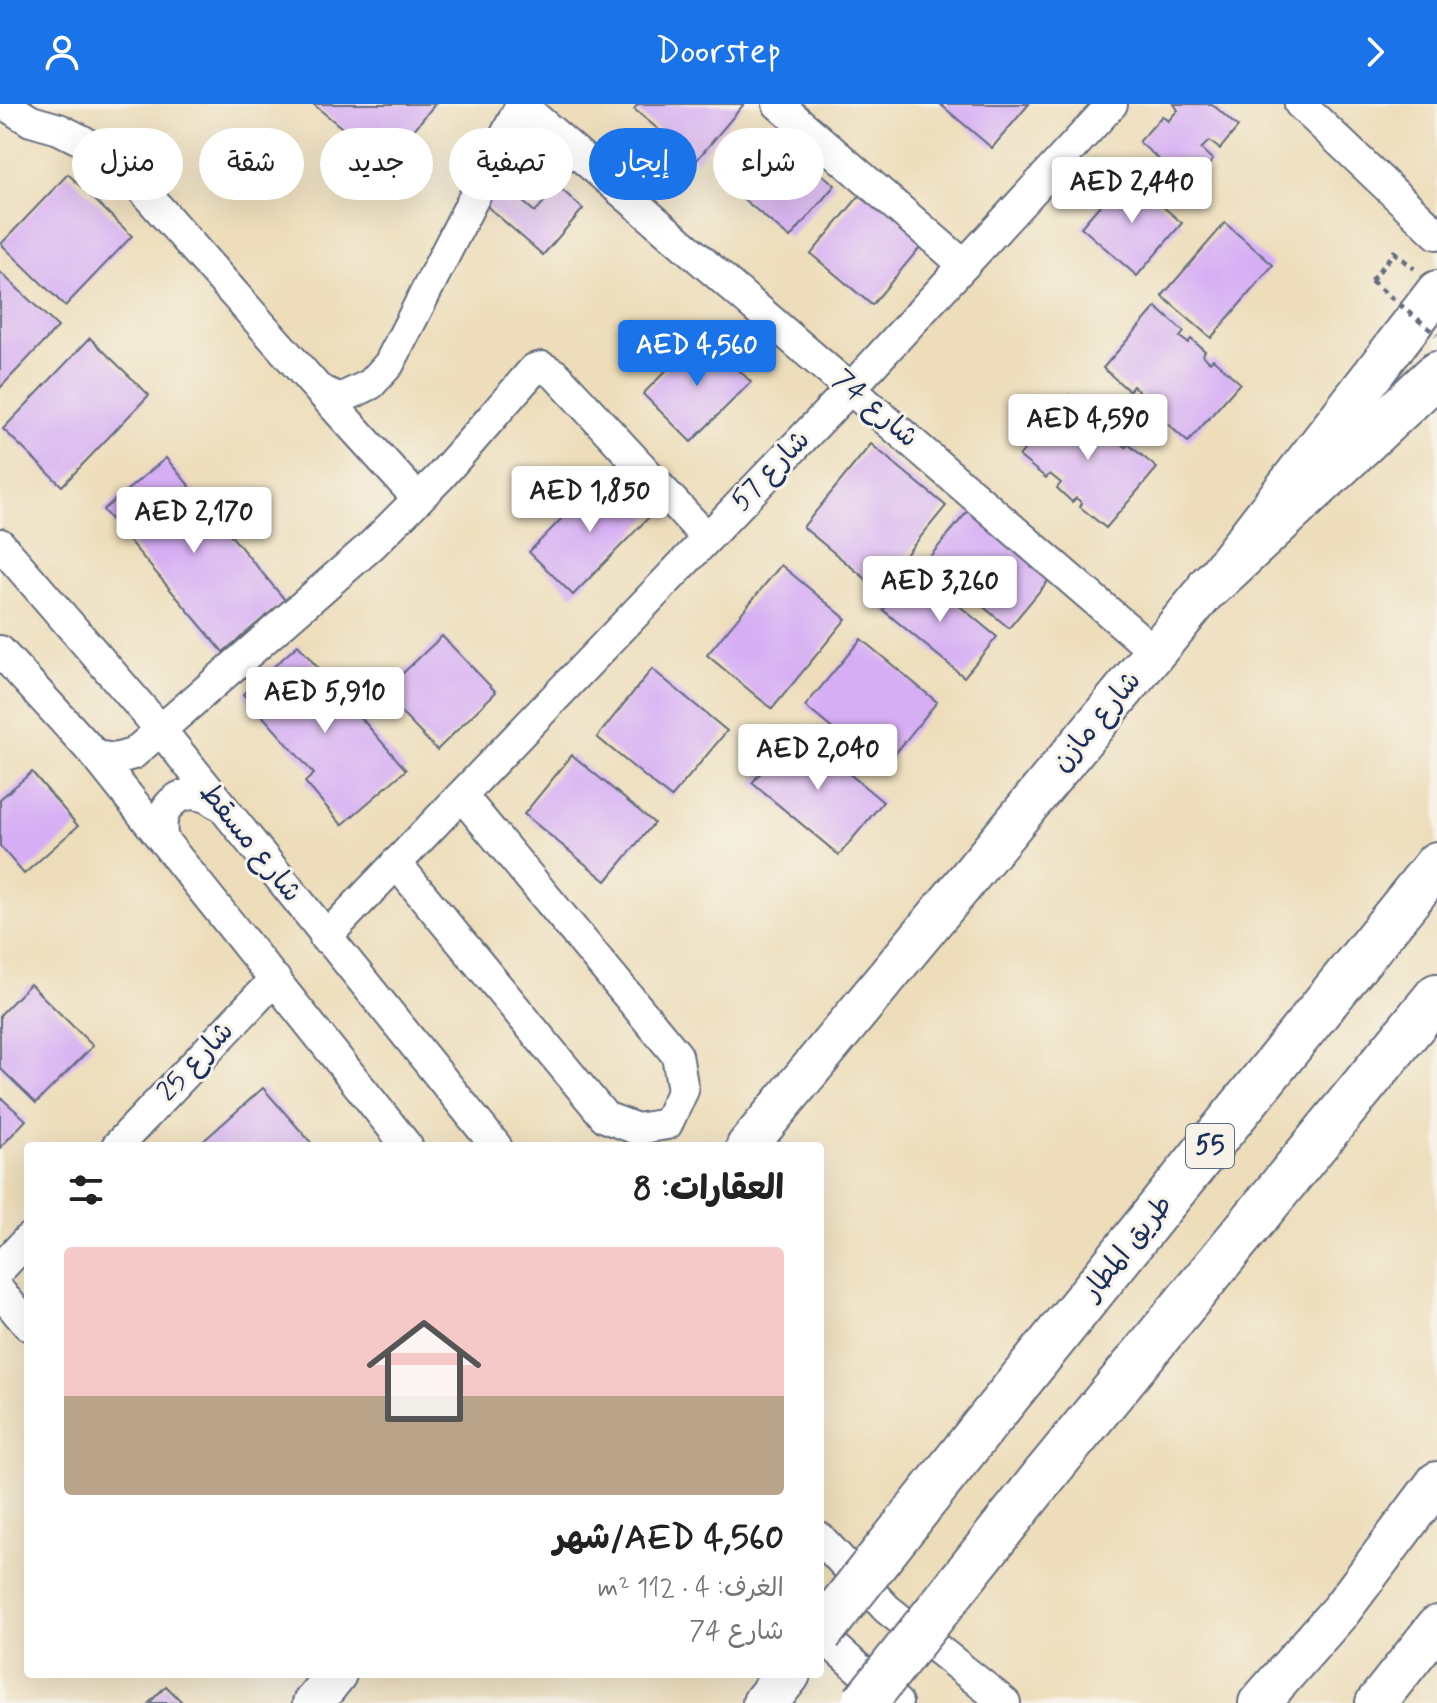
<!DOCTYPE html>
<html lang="ar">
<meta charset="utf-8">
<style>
:root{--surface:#fff;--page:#f2f2f2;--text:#222;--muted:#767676;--accent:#1a73e8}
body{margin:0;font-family:Mynerve,"Playpen Sans Arabic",sans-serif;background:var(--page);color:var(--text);direction:rtl;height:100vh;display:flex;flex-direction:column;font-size:30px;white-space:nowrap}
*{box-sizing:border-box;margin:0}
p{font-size:26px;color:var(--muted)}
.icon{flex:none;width:44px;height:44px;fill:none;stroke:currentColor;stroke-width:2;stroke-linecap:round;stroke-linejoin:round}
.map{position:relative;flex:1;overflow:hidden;direction:ltr}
.details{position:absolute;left:24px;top:1038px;width:800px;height:536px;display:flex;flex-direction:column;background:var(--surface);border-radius:8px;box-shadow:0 8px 32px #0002;direction:rtl}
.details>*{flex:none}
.top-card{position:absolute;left:24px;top:24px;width:800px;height:72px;direction:rtl;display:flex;gap:16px}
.price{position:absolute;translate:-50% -68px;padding:0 18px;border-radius:8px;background:#fff;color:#222;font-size:26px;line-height:52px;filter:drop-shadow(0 2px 4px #0008)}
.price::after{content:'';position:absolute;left:50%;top:48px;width:24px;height:18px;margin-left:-12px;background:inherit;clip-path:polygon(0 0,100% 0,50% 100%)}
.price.current{background:var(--accent);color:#fff}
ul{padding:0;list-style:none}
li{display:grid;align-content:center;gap:16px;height:424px;padding:0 40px}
li span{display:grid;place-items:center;height:248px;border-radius:8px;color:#555}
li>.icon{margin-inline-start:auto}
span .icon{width:144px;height:144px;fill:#fffc;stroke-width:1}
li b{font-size:34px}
h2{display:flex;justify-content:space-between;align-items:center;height:96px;padding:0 40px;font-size:34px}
.chip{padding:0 28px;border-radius:36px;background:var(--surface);box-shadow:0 8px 32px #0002;font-size:28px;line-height:72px}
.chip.current{background:var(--accent);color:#fff}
header{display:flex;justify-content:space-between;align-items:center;height:104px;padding:0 40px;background:var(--accent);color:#fff;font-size:36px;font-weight:600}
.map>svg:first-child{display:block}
.building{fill:#d6aef4}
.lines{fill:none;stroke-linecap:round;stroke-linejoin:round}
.minor-casing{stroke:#646c7e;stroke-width:34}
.major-casing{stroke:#646c7e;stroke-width:44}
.highway-casing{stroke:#646c7e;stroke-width:48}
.path{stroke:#646c7e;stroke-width:5;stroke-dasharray:6 6;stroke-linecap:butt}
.minor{stroke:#fff;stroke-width:30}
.major{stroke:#fff;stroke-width:40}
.highway{stroke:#fff;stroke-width:44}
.highway-bridge-casing{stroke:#646c7e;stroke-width:48;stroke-linecap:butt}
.path-bridge{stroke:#646c7e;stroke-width:5;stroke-dasharray:6 6;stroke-linecap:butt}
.highway-bridge{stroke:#fff;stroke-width:44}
.labels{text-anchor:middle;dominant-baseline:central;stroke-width:6;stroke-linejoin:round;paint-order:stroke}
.shield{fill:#f7f3e8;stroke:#5d6a87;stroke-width:2}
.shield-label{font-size:26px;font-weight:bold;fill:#1b2f5e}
.street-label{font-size:28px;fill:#1b2f5e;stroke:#f7f3e8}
</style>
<header><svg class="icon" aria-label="forward" viewBox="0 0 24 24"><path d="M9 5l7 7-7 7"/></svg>Doorstep<svg class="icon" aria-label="person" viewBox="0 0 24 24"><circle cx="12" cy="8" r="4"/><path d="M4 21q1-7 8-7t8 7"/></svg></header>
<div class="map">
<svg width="1437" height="1599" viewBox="0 0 1437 1599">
<rect width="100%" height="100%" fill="#f7f3e8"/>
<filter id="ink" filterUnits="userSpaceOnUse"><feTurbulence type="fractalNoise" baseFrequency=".0125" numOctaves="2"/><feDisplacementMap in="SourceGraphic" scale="16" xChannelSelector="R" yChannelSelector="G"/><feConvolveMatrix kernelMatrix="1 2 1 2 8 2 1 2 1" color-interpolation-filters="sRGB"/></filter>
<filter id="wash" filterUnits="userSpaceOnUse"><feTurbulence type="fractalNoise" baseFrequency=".006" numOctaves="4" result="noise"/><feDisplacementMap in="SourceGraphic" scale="32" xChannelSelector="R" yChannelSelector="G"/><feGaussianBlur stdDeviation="1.8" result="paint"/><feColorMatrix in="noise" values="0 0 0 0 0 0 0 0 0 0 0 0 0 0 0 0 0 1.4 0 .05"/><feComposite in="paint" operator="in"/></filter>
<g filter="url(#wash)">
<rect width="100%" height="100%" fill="#edddba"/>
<g id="blocks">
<g class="building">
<polygon points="313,0 435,0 386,60"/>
<polygon points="638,0 744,0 696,57 634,5"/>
<polygon points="940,0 1029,0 992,44"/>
<polygon points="1174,0 1212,0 1238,23 1220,45 1209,37 1201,45 1213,56 1190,82 1139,38 1162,12 1168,17 1178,6"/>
<polygon points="774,30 835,81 790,134 729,83"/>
<polygon points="524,51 546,72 523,98 535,108 558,82 583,105 543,151 482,98"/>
<polygon points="68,70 132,132 65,202 1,140"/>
<polygon points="1126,71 1182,119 1137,172 1081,123"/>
<polygon points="865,85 926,136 872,201 811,150"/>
<polygon points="1225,119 1273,161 1211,234 1162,192"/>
<polygon points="0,168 58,223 0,284"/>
<polygon points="1156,203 1184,228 1180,233 1188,239 1191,235 1205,247 1202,251 1210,258 1213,255 1240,279 1188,338 1163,316 1165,313 1158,307 1155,310 1139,297 1144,292 1133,282 1129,287 1103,264"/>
<polygon points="702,230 751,278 691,338 643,290"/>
<polygon points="90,234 149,291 62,382 3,325"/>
<polygon points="1070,291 1099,315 1095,319 1103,326 1107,321 1121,333 1118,337 1126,343 1128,340 1157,364 1106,424 1080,403 1082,399 1076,394 1072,398 1057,384 1061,379 1050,370 1046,374 1019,352"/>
<polygon points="871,340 946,402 878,485 803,423"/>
<polygon points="166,354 285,496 223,548 103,406"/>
<polygon points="607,368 651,411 573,491 529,448"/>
<polygon points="971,403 1053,471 1009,524 927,456"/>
<polygon points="781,461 846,515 772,605 707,551"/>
<polygon points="916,466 997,533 964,573 883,506"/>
<polygon points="442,532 496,588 437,646 382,589"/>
<polygon points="861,535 937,598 882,666 805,602"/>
<polygon points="298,541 406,666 342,721 305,678 314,670 243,590"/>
<polygon points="652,565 727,627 671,694 597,633"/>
<polygon points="797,626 883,698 839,751 752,679"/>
<polygon points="572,651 654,719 606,777 524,710"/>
<polygon points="32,668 78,722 24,770 0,742 0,695"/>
<polygon points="30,880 93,942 36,999 0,964 0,911"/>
<polygon points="263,984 314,1042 202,1042 200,1040"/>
<polygon points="0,993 26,1016 0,1044"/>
<polygon points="166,1582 183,1599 149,1599"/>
</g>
</g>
</g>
<g filter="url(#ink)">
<use href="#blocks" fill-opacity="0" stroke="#646c7e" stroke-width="2"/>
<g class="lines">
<defs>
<g id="minor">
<polyline points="4,0 31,17 59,25 83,37 133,75 318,285 340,295 371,280 389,260 521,1"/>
<polyline points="520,0 1155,548"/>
<polyline points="778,0 964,161"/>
<polyline points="1300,0 1437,130"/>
<polyline points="320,287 418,395"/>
<polyline points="0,440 159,624 496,1042"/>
<polyline points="0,547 96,652 407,1042"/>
<polyline points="96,652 115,655 133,650 372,441 440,373 534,265 542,263 556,271 707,434"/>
<path d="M163 735C154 700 187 677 216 699"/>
<polyline points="396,759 605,1013 637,1025 667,1020 683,986 677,951 462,692"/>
<polyline points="325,834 851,284 1112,0"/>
<polyline points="117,1042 275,875"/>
<polyline points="0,1165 28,1135"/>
<polyline points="0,1188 28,1221"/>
<polyline points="820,1434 887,1505 1005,1599"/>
<polyline points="820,1530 897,1599"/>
</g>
<g id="major">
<polyline points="747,1042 1210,482 1437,187"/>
<polyline points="313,1599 336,1570"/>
<polyline points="1259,1599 1341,1506 1437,1378"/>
<polyline points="1376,1599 1437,1522"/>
</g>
<g id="highway">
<polyline points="1210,482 1437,270"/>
<polyline points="983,1323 1437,760"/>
<polyline points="1044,1372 1437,892"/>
<polyline points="765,1599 788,1570"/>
</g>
</defs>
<use href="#minor" class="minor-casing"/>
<use href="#major" class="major-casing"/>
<use href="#highway" class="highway-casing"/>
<polyline class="path" points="1371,177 1394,148 1414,165"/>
<use href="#minor" class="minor"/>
<use href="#major" class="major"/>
<use href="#highway" class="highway"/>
<defs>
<g id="highway-bridge">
<polyline points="820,1529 983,1323"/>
<polyline points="864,1599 1044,1372"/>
</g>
</defs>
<use href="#highway-bridge" class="highway-bridge-casing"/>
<polyline class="path-bridge" points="1371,177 1437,231"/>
<use href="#highway-bridge" class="highway-bridge"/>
</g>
</g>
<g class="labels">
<rect class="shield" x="1186" y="1020" width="48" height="44" rx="6"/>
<g class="shield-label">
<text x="1210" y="1042">55</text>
</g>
<g class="street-label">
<text transform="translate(875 305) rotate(41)">شارع 74</text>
<text transform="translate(771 367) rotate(-46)">شارع 57</text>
<text transform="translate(1097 618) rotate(-50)">شارع مازن</text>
<text transform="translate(250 739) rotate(51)">شارع مسقط</text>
<text transform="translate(196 958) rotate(-47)">شارع 25</text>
<text transform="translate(1128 1144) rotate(-51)">طريق المطار</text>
</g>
</g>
</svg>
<b class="price" style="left:1132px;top:121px">AED 2,440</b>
<b class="price current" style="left:697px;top:284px">AED 4,560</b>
<b class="price" style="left:1088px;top:358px">AED 4,590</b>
<b class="price" style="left:590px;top:430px">AED 1,850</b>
<b class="price" style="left:194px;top:451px">AED 2,170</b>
<b class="price" style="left:940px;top:520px">AED 3,260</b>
<b class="price" style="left:325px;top:631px">AED 5,910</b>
<b class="price" style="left:818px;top:688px">AED 2,040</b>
<div class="top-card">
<a class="chip">شراء</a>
<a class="chip current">إيجار</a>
<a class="chip">تصفية</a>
<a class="chip">جديد</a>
<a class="chip">شقة</a>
<a class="chip">منزل</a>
</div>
<section class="details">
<h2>العقارات: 8<svg class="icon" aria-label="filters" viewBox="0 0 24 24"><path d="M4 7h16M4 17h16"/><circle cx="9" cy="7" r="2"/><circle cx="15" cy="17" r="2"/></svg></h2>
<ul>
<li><span style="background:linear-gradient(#f6c9c9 60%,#b9a48a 0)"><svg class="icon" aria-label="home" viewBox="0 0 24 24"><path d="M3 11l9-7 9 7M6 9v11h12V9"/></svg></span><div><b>AED 4,560/شهر</b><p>الغرف: 4 · 112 m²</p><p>شارع 74</p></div></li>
</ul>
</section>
</div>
